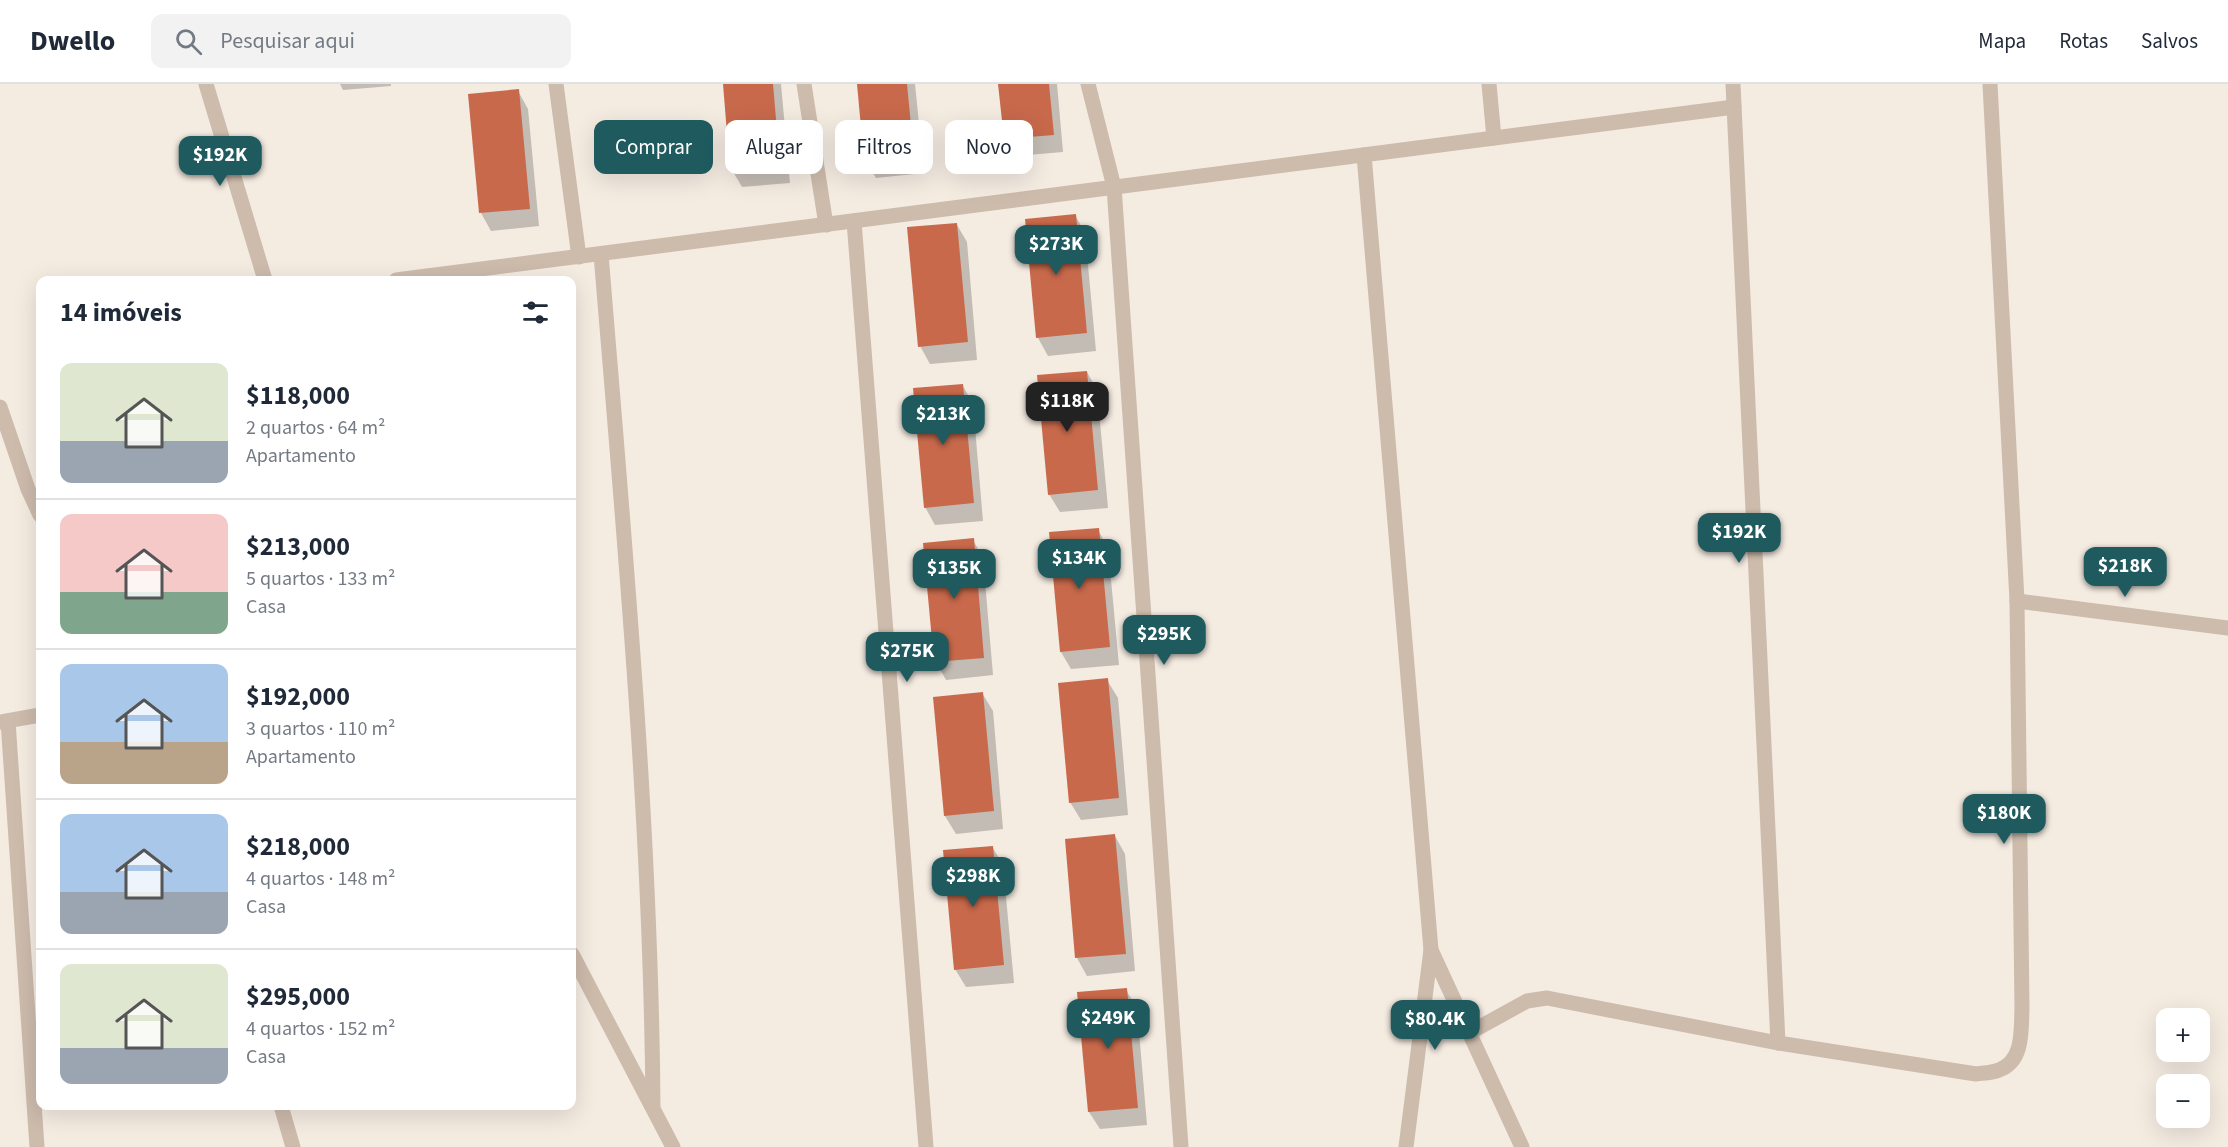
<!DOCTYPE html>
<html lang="pt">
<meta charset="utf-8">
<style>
:root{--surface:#fff;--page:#f2f2f3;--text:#1f2937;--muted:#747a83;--line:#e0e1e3;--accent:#1f5a5e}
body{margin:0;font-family:"Source Sans 3",sans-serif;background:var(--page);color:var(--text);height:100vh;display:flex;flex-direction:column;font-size:22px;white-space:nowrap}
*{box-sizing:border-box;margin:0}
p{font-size:20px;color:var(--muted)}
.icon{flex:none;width:33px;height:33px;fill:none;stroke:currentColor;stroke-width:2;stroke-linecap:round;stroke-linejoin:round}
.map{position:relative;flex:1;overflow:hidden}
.panel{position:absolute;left:36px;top:192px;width:540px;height:834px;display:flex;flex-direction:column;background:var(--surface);border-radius:12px;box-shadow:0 6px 24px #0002}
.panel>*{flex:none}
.top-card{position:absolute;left:594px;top:36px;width:570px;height:54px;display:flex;gap:12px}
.buttons{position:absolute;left:2156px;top:924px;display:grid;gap:12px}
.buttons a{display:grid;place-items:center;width:54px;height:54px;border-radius:12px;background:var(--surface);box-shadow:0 6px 24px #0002;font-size:30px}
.price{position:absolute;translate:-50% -51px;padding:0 14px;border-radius:12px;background:var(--accent);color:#fff;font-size:20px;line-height:39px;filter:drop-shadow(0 2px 3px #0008)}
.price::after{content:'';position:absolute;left:50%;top:36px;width:18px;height:14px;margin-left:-9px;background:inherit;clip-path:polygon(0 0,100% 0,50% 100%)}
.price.selected{background:#222;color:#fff}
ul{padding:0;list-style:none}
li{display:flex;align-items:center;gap:18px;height:150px;padding:0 24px}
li+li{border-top:2px solid var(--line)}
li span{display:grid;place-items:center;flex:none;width:168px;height:120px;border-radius:12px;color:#555}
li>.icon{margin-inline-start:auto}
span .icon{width:72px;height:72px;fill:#fffc;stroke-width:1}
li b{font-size:26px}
h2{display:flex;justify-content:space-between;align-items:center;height:72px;padding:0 24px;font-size:26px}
.tag{padding:0 21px;border-radius:12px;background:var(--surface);box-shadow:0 6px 24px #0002;font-size:21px;line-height:54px}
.tag.selected{background:var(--accent);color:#fff}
header{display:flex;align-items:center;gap:36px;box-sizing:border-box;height:84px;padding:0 30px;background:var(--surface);border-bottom:2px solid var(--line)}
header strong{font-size:28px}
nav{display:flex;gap:33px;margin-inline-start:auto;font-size:21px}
.search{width:420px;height:54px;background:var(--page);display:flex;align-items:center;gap:15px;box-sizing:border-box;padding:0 21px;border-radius:12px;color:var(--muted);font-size:22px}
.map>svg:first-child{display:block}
.shadow{fill:#0003}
.building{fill:#c8694b}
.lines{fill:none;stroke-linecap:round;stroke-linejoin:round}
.minor{stroke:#cdbbac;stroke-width:15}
</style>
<header>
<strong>Dwello</strong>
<div class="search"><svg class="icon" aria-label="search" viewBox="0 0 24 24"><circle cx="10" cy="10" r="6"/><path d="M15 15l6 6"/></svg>Pesquisar aqui</div>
<nav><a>Mapa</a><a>Rotas</a><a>Salvos</a></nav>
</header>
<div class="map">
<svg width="2228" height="1063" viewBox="0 0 2228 1063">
<rect width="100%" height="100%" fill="#f4ebe1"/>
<g class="shadow">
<polygon points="340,0 391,0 391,2 343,6"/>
<polygon points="724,0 781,0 790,99 742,103 732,86"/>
<polygon points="858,0 915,0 924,89 876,94 865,76"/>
<polygon points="1000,0 1057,0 1063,68 1015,72 1005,55"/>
<polygon points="518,7 528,25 539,142 491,147 481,129"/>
<polygon points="1075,131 1085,149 1096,267 1048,272 1038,254"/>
<polygon points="957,141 967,158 977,276 930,280 920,262"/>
<polygon points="1087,288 1097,306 1108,424 1060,428 1049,410"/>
<polygon points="963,302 973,320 983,437 935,441 925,423"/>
<polygon points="1098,446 1108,464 1119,581 1071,585 1061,568"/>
<polygon points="973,456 983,474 993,591 946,596 936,578"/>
<polygon points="1107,596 1118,614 1128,731 1081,736 1070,718"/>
<polygon points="982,609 993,627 1003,745 956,750 945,732"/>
<polygon points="1115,752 1125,770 1135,887 1087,892 1077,874"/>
<polygon points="993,764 1003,781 1014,899 966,903 955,885"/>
<polygon points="1126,906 1137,924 1147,1041 1100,1045 1089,1028"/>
</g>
<g class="building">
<polygon points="723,0 773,0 780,82 730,86"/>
<polygon points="857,0 907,0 914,72 864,76"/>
<polygon points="998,0 1049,0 1054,51 1004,55"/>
<polygon points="519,5 530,125 479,129 468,10"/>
<polygon points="1076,130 1087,249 1036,254 1025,135"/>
<polygon points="957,139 968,258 918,263 907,143"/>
<polygon points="1087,287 1098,406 1048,411 1037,291"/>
<polygon points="963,300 974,419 924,424 913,304"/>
<polygon points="1099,444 1110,563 1060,568 1049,448"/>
<polygon points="974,454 984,574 934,578 923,459"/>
<polygon points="1108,594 1119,714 1069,719 1058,599"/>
<polygon points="983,608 994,727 944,732 933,613"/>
<polygon points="1115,750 1126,870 1075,874 1065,755"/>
<polygon points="993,762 1004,881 954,886 943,766"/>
<polygon points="1127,904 1138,1024 1088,1028 1077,908"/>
</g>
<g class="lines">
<g class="minor">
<polyline points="206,0 265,196"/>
<polyline points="556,0 579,173"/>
<polyline points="804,0 826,141"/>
<polyline points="1088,0 1114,103 1181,1063"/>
<polyline points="1489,0 1494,54"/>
<polyline points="1733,0 1778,959"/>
<polyline points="1364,71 1431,866 1406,1063"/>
<polyline points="854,137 926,1063"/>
<path d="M601 170C624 454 651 739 653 1024"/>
<polyline points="396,196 1734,23"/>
<polyline points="0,323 28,405 40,431"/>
<polyline points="2017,517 2228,544"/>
<polyline points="8,637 37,1063"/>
<polyline points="0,638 40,631"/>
<polyline points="1431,866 1522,1063"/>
<polyline points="572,870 673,1063"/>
<path d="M1469 949 1527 917 1547 914 1778 959 1976 990C1983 989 1992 989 1999 986 2024 977 2021 946 2022 924L2017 517 1990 0"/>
<polyline points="281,1022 293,1063"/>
</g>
</g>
</svg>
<div class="buttons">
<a>+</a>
<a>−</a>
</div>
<b class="price" style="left:220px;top:103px">$192K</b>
<b class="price" style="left:1056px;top:192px">$273K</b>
<b class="price selected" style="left:1067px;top:349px">$118K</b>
<b class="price" style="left:943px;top:362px">$213K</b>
<b class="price" style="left:1739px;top:480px">$192K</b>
<b class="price" style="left:1079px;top:506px">$134K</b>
<b class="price" style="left:2125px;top:514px">$218K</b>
<b class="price" style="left:954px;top:516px">$135K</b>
<b class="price" style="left:1164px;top:582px">$295K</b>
<b class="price" style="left:907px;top:599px">$275K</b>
<b class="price" style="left:2004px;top:761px">$180K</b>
<b class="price" style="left:973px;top:824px">$298K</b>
<b class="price" style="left:1108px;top:966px">$249K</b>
<b class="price" style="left:1435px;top:967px">$80.4K</b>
<div class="top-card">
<a class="tag selected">Comprar</a>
<a class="tag">Alugar</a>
<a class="tag">Filtros</a>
<a class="tag">Novo</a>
</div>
<section class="panel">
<h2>14 imóveis<svg class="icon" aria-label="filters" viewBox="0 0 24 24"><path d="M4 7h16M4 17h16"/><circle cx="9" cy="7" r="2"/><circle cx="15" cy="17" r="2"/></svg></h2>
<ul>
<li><span style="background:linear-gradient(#dfe7d0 65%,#9aa5b1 0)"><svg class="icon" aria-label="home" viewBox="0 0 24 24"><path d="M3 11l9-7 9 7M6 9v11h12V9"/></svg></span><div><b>$118,000</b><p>2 quartos · 64 m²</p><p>Apartamento</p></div></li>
<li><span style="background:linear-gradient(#f6c9c9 65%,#7fa58c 0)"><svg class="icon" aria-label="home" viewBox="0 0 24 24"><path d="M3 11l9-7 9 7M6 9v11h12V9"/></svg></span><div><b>$213,000</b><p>5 quartos · 133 m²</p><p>Casa</p></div></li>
<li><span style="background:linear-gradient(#a9c7e8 65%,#b9a48a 0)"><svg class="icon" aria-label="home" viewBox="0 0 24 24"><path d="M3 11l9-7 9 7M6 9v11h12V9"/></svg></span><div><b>$192,000</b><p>3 quartos · 110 m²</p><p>Apartamento</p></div></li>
<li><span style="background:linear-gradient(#a9c7e8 65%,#9aa5b1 0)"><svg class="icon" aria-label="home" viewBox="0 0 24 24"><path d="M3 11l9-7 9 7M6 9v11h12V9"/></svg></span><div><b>$218,000</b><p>4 quartos · 148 m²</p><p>Casa</p></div></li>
<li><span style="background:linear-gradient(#dfe7d0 70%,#9aa5b1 0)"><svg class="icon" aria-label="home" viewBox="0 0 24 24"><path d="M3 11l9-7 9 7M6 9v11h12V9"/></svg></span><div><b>$295,000</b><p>4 quartos · 152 m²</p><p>Casa</p></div></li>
</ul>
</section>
</div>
